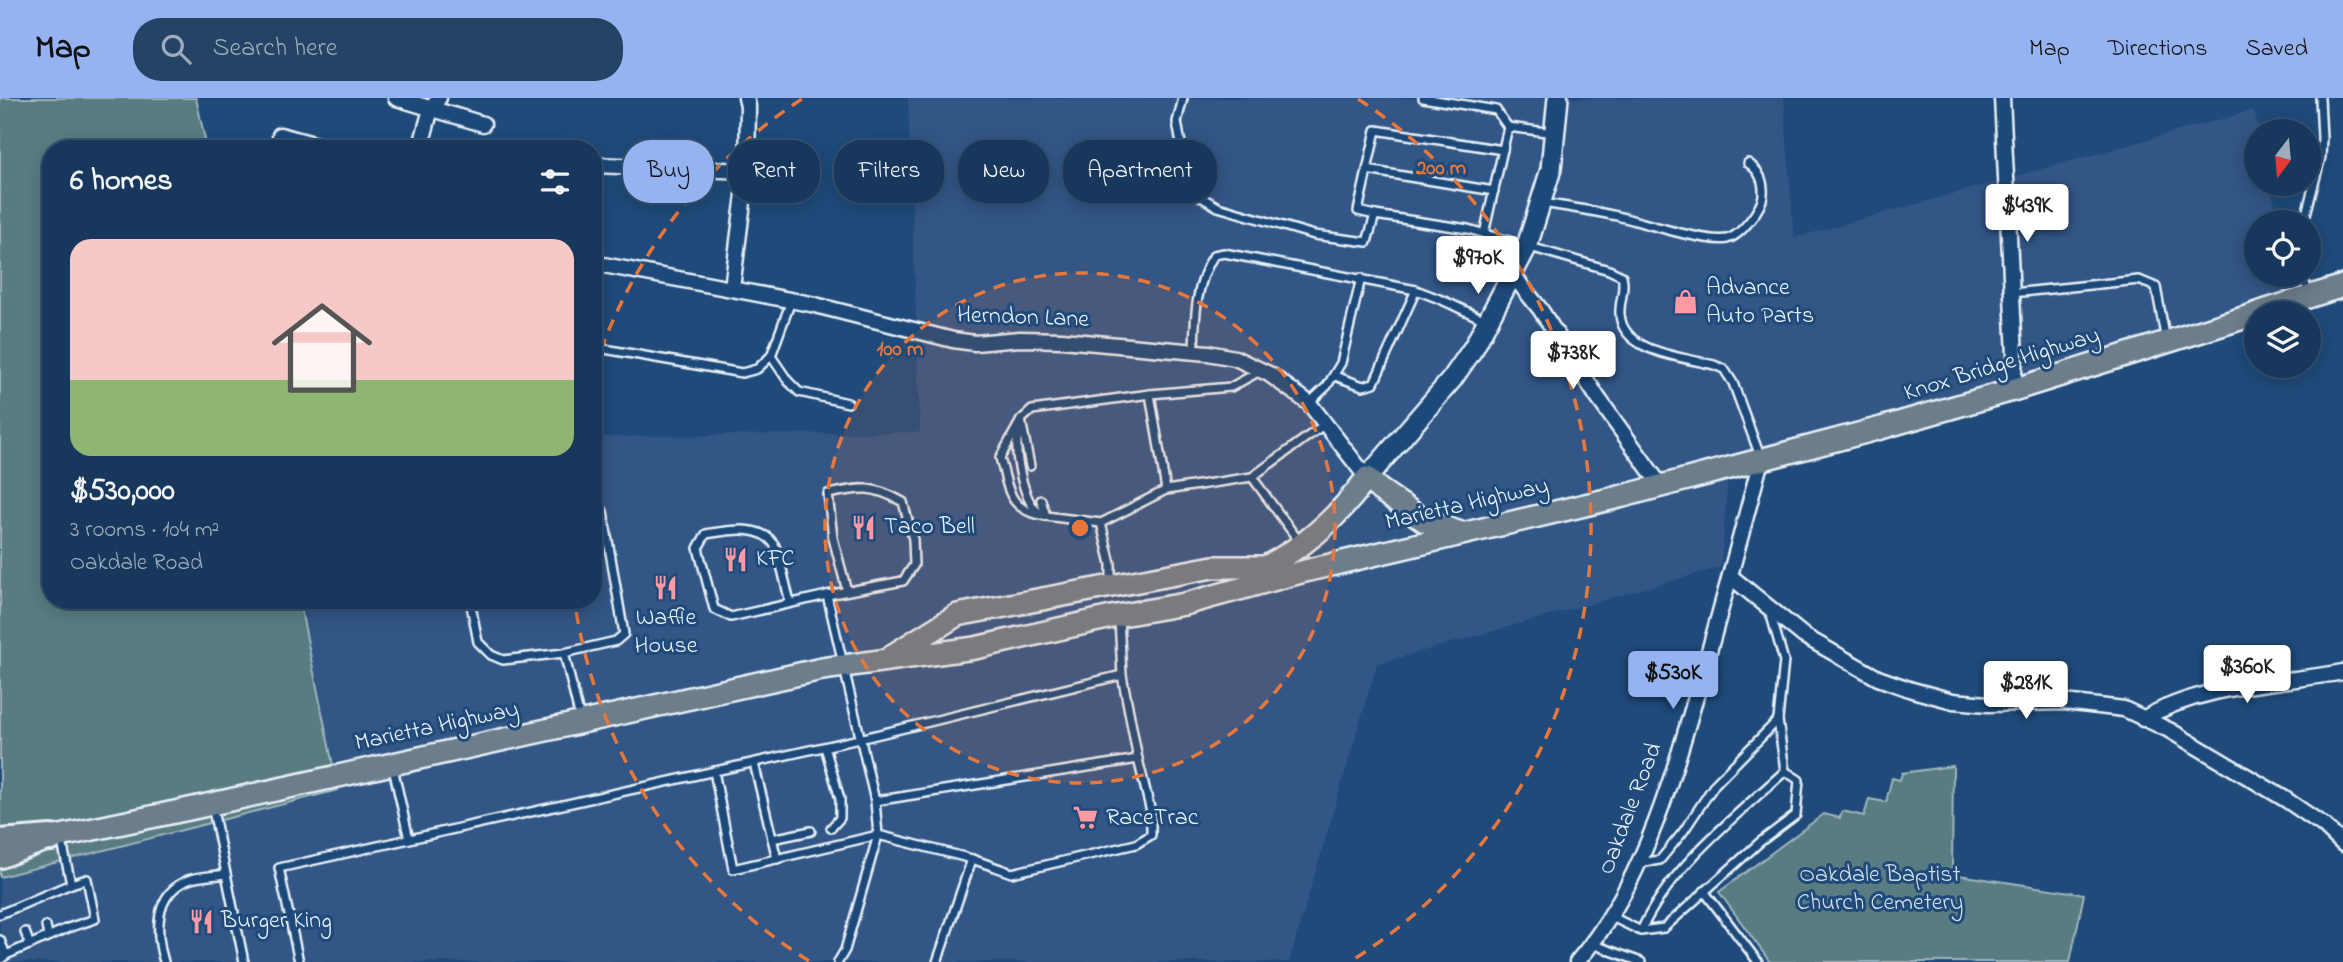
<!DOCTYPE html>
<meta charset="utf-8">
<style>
:root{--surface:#17385c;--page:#244365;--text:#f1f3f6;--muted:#9eacbb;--line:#365272;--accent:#95b2f1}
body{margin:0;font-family:"Indie Flower",sans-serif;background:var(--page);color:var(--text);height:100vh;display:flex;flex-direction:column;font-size:26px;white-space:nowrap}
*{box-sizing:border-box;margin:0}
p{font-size:23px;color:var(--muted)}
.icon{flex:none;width:38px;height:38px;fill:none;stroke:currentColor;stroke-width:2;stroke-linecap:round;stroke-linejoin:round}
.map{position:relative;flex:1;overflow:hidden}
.drawer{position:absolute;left:42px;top:42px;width:560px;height:469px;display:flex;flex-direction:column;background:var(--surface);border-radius:28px;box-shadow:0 4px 18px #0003,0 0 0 2px var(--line)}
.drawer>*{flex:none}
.guide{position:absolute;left:623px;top:42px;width:665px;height:63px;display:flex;gap:14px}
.needle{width:46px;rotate:196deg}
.tools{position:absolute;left:2244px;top:21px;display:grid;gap:14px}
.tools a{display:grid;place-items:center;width:77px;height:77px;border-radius:50%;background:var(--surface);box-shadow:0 4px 18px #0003,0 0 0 2px var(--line);font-size:35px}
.price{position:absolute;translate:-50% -60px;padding:0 16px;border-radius:7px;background:#fff;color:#222;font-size:23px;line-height:46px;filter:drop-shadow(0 2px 4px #0008)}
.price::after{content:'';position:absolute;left:50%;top:42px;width:21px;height:16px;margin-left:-10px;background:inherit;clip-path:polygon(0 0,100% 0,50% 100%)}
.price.on{background:var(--accent);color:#111}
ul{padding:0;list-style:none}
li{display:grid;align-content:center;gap:14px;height:371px;padding:0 28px}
li span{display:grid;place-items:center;height:217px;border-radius:21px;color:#555}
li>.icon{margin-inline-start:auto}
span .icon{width:126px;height:126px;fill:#fffc;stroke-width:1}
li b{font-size:30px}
h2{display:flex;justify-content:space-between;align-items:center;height:84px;padding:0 28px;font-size:30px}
.tag{padding:0 24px;border-radius:28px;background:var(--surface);box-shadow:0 4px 18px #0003,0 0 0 2px var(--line);font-size:24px;line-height:63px}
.tag.on{background:var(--accent);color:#111}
header{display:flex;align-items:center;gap:42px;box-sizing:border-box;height:98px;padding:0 35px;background:var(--accent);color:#111}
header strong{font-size:33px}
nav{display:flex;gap:38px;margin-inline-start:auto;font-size:24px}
.search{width:490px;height:63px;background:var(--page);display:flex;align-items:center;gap:18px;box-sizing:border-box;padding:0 24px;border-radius:28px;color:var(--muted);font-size:26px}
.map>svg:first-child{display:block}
.built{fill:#335786}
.green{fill:#587c81;stroke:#a0b6bc;stroke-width:2}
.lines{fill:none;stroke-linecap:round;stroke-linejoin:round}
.lane-casing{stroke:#e8f1f8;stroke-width:12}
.street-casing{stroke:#e8f1f8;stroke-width:19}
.secondary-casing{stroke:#e8f1f8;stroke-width:24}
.primary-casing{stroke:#e8f1f8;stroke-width:26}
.highway-casing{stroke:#e8f1f8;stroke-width:30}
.lane{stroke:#1f4a7a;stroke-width:7}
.street{stroke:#1f4a7a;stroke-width:14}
.secondary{stroke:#1f4a7a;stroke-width:19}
.primary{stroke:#6c7d8b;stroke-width:21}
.highway{stroke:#6c7d8b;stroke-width:24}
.ring{fill:none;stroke:#e8773b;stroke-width:3.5;stroke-dasharray:12 9}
.labels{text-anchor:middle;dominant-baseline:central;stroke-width:6;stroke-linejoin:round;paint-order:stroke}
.poi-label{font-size:24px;fill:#e8f1f8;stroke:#1f4a7a;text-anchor:start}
.street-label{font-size:24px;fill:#e8f1f8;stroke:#1f4a7a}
.park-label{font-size:24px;fill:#d2dfe6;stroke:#1f4a7a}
.centre{fill:#e8773b;stroke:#1f4a7a;stroke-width:3.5}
.ring-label{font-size:21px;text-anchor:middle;font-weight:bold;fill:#e8773b;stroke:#1f4a7a;stroke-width:6;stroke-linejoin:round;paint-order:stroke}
</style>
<header>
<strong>Map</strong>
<div class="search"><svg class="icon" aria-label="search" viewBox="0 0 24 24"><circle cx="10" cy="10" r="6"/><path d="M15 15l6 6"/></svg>Search here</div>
<nav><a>Map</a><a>Directions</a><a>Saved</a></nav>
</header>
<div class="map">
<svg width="2343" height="864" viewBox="0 0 2343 864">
<rect width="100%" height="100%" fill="#1f4a7a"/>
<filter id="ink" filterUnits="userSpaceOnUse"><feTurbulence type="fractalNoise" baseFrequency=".0143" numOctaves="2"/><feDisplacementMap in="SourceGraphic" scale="14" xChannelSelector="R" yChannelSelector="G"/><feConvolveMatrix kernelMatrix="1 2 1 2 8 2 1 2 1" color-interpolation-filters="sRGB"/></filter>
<g filter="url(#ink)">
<polygon class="built" points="908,0 1784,0 1794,140 2254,12 2259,33 2256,33 2256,86 2270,86 2279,124 2256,124 2256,177 2290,177 2297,207 1728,377 1721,469 1377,566 1289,864 0,864 0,779 337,692 299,502 593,502 593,339 920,334"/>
<g class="green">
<polygon points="0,0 196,0 207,51 51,51 51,502 299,502 338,692 0,779"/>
<polygon points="1953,668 1952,776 2084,796 2070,864 1770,864 1719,794 1824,716 1840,720 1842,713 1864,718 1869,701 1886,704 1892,680 1900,682 1902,675"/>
</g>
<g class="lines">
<defs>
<g id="lane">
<path d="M1183 0 1177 24 1184 62 1201 99 1218 109 1314 137 1367 144 1375 117 1468 131 1609 172 1622 178C1626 191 1619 203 1620 216 1622 255 1684 259 1714 267L1724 271 1733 285 1760 358"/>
<polyline points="1423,0 1496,12 1508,29"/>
<polyline points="1367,72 1494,93"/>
<path d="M1543 105C1568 109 1593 113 1617 118 1642 124 1706 145 1727 141 1741 138 1762 110 1763 97 1764 84 1760 73 1748 65"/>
<polyline points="1375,117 1358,113 1376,32 1503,52"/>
<polyline points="2304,124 2321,59 2322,40 2320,0"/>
<polyline points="1484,136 1508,29 1554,35"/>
<polyline points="2303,177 2308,195"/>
<polyline points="2012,195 2139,182 2156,189 2166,243"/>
<polyline points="593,249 742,275 757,271 771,258 791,203"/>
<path d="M1194 253C1195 220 1195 186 1214 157L1224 155 1416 192 1442 202 1487 223"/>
<polyline points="771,258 788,283 799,294 848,305"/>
<polyline points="1335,278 1363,288 1374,285 1416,192"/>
<polyline points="1150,296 1166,392"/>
<polyline points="1309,305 1327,288 1341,265 1361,180"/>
<path d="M1021 322 1000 360C1009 392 1008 413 1046 418"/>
<path d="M1020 329C1019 335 1017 341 1017 346 1016 363 1025 408 1040 415"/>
<polyline points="1030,368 1021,322 1032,312 1150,296 1231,289 1260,273"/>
<polyline points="1252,379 1301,446"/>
<polyline points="1041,402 1046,418 1101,425"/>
<polyline points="1111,484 1111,466 1101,425 1166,392 1252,379 1325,326"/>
<path d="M827 497 903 483 914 467 913 441 903 404C873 387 862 389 828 396L833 440 847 493"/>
<polyline points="470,502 478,544 491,557 503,562 564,555 580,621"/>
<path d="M790 505C787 493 779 454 774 446 760 425 726 433 706 436L698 450 714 511 731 519 827 497 875 703 878 737 972 761 1012 775 1136 746 1151 737V714L1138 661 1122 577 1119 520"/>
<polyline points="1770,514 1784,563 1778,622 1785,673"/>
<polyline points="564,555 616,543 624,536 603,413 593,415"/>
<polyline points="825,649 840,701 840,720 831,730"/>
<polyline points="754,665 777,761"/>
<polyline points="393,670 409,741"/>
<polyline points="714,673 733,771 878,737 845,852 838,864"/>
<polyline points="875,703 1138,661"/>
<polyline points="212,707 244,864"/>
<polyline points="772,741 811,733"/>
<polyline points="1639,765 1660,762 1683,734 1715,686 1778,622"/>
<polyline points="1704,793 1758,864"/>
<polyline points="0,816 71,786"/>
<path d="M1610 818 1641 833 1664 830 1760 744 1796 717 1799 682 1785 673C1735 719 1669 770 1641 833"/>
<polyline points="46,828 48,838"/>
<polyline points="25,834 30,847"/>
<polyline points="0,842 6,857"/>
<polyline points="1592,846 1641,864"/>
<polyline points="0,862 6,857 68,830 95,821 87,781 71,786 61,739"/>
<path d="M164 864C155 834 154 796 188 782 199 778 214 778 226 776"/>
<polyline points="299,864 279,770 859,641 1122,577"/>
<polyline points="937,864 972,761"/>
</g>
<g id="street">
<polyline points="396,0 483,26"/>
<polyline points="2002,0 2015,257 2013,292"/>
<polyline points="280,37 332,51"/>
<polyline points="420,51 431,11 439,0"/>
<polyline points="593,67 747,73"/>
<polyline points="593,165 811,206 953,242 975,245 1020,241 1062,242 1208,255 1235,260 1269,276 1309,305 1367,380"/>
<polyline points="1512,176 1540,211 1598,300 1661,388"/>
<polyline points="732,190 747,73 748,8 746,0"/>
<polyline points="1730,478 1804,538 1878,580 1912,592 1953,603 1988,606 2064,604 2124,611 2169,632 2285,701 2323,727 2343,746"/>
<path d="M2143 621C2203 586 2277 586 2343 574"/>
<path d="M1577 864C1643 787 1671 684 1699 588 1721 513 1741 437 1761 362"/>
</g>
<polyline id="secondary" points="1367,380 1452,281 1474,249 1527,148 1551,71 1558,0"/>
<g id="primary">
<polyline points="2257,215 2343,188"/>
<path d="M1253 475C1302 452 1335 423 1367 380L1380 392 1425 423 1461 435"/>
<polyline points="893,557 957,517 1213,469 1264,469"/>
<polyline points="0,759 51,740 189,711 822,571 975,550 1116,518 1185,506 1305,473 1623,398 1881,330 2013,292 2256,216"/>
</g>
<polyline id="highway" points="0,744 51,740"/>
</defs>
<use href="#lane" class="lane-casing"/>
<use href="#street" class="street-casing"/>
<use href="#secondary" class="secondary-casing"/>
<use href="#primary" class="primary-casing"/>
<use href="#highway" class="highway-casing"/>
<use href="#lane" class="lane"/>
<use href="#street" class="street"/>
<use href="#secondary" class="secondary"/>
<use href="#primary" class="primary"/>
<use href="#highway" class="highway"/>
</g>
</g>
<circle cx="1080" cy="430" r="255" fill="#e8773b" fill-opacity=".12"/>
<g class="ring">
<circle cx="1080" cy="430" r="255"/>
<path d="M809 863A511 511 0 0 1 575 506M594 272A511 511 0 0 1 802 1M1358 1A511 511 0 0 1 1351 863"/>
</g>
<defs>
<symbol id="shop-bare" viewBox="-9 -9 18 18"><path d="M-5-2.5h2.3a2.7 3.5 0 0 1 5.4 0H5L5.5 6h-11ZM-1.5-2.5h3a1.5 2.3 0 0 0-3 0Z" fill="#ff9aa2" stroke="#1f4a7a" stroke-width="2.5" paint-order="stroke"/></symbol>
<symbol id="restaurant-bare" viewBox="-9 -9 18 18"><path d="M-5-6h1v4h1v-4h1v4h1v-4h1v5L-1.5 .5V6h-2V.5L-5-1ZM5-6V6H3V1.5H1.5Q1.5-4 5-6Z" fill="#ff9aa2" stroke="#1f4a7a" stroke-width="2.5" paint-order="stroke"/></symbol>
<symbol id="supermarket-bare" viewBox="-9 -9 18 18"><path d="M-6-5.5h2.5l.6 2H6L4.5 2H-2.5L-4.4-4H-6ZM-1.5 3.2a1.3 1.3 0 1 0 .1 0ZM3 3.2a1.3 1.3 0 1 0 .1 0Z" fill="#ff9aa2" stroke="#1f4a7a" stroke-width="2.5" paint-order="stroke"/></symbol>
</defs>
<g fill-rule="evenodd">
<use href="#shop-bare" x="1668" y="186" width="35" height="35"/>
<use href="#restaurant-bare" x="846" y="412" width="35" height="35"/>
<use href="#restaurant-bare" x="718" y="444" width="35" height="35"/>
<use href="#restaurant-bare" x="648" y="472" width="35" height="35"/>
<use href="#supermarket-bare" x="1068" y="702" width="35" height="35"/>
<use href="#restaurant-bare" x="184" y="806" width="35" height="35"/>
</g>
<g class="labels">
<g class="poi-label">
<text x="1706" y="190">Advance<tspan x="1706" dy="28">Auto Parts</tspan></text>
<text x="884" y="429">Taco Bell</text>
<text x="756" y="461">KFC</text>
<text x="666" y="520" text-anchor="middle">Waffle<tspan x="666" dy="28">House</tspan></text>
<text x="1106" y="720">RaceTrac</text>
<text x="221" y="823">Burger King</text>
</g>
<g class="street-label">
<text transform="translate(1023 220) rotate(2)">Herndon Lane</text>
<text transform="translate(2002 267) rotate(-17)">Knox Bridge Highway</text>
<text transform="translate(1467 407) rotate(-13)">Marietta Highway</text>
<text transform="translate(437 629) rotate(-12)">Marietta Highway</text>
<text transform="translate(1631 711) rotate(-69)">Oakdale Road</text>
</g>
<g class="park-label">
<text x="1880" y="777">Oakdale Baptist<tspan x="1880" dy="28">Church Cemetery</tspan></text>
</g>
</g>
<circle cx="1080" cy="430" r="10" class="centre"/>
<g class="ring-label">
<text x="1441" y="76">200 m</text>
<text x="900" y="257">100 m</text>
</g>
</svg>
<div class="tools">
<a><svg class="needle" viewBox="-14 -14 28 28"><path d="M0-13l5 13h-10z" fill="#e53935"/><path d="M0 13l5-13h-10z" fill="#9eacbb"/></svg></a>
<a><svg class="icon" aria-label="locate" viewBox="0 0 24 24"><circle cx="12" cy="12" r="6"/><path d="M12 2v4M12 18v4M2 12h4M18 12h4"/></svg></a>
<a><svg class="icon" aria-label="layers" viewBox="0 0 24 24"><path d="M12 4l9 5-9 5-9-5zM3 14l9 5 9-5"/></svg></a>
</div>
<b class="price" style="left:2027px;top:146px">$439K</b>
<b class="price" style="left:1478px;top:198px">$970K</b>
<b class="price" style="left:1573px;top:293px">$738K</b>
<b class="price" style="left:2247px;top:607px">$360K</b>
<b class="price on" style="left:1673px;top:613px">$530K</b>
<b class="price" style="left:2026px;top:623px">$281K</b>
<div class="guide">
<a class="tag on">Buy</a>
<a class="tag">Rent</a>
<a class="tag">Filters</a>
<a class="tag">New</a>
<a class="tag">Apartment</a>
</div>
<section class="drawer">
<h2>6 homes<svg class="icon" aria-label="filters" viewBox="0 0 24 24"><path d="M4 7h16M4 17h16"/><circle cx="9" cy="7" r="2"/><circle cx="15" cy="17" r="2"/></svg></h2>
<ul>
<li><span style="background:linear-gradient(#f6c9c9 65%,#8fb573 0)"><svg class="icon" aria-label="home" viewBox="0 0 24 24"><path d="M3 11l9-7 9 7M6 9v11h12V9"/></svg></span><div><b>$530,000</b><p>3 rooms · 104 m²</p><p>Oakdale Road</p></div></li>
</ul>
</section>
</div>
